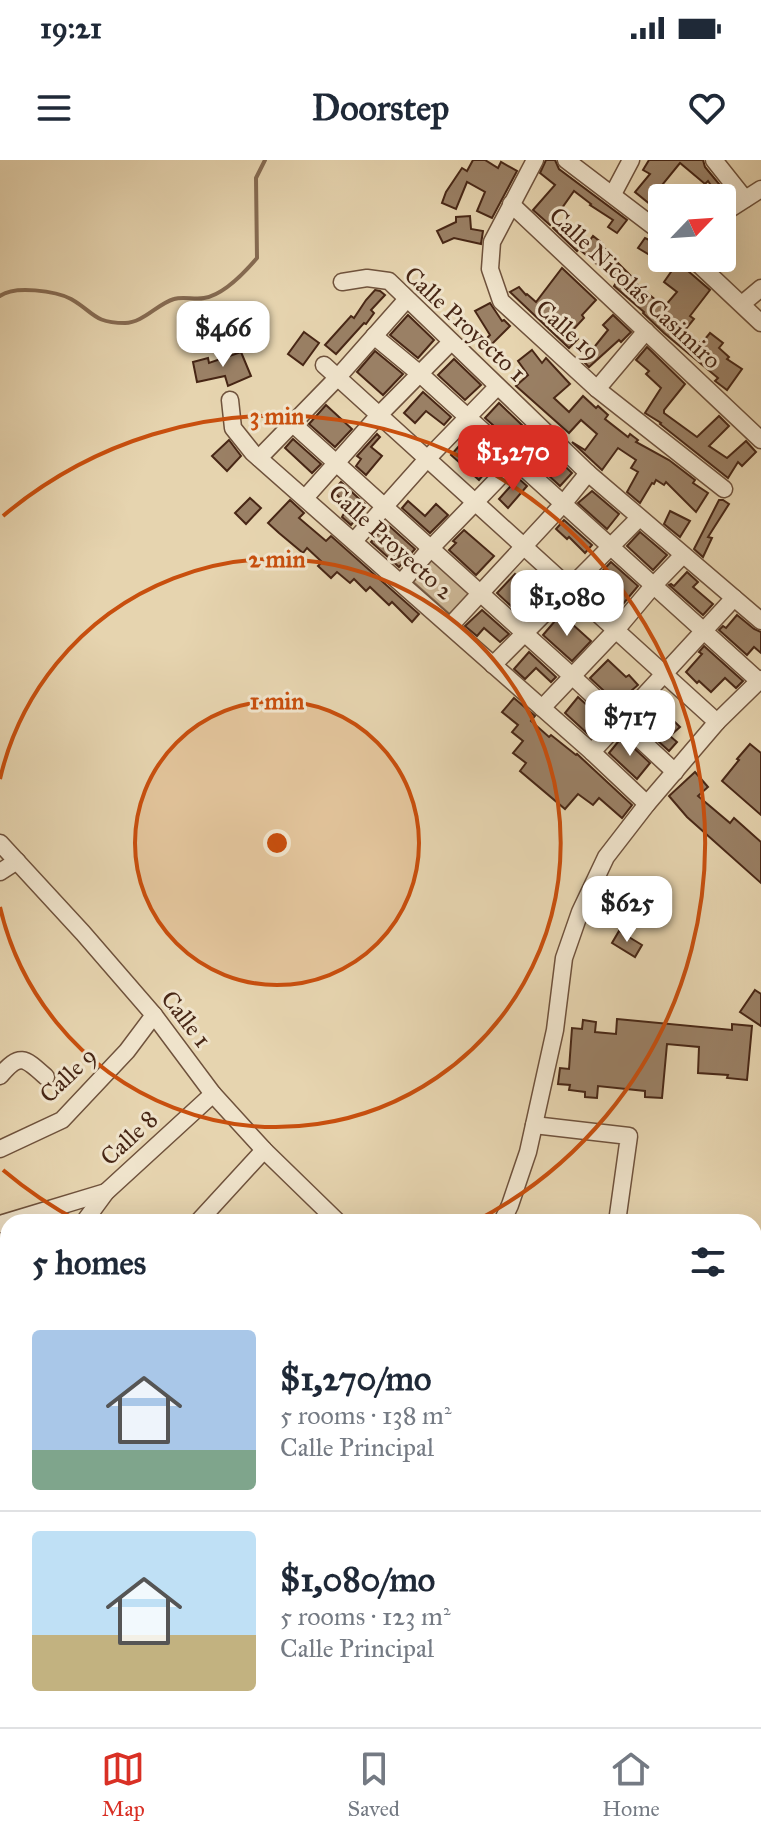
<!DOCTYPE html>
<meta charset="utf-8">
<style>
:root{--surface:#fff;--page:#f6f6f7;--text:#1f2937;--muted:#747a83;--line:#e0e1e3;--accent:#d93025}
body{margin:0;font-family:"IM FELL Great Primer",serif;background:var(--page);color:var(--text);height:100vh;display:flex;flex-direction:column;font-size:30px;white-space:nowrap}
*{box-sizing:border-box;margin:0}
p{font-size:26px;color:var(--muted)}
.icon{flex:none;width:44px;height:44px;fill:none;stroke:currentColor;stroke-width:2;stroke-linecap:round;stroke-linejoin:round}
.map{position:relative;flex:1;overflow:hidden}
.side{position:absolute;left:0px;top:1054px;width:762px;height:514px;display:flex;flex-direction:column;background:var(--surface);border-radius:24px 24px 0 0;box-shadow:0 8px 32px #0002}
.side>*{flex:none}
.needle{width:52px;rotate:65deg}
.controls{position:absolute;left:648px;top:24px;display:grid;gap:16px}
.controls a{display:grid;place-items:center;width:88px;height:88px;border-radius:8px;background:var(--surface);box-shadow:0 8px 32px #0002;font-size:40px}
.price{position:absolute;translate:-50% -68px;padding:0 18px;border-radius:16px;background:#fff;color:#222;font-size:26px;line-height:52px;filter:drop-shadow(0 2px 4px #0008)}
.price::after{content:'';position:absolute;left:50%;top:48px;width:24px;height:18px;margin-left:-12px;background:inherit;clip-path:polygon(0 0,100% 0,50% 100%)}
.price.on{background:var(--accent);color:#fff}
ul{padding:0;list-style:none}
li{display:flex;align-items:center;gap:24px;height:200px;padding:0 32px}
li+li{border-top:2px solid var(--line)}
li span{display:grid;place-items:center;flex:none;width:224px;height:160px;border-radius:8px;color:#555}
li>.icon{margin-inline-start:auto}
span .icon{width:96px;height:96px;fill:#fffc;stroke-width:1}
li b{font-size:34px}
h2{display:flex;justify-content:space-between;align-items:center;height:96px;padding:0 32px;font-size:34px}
.status{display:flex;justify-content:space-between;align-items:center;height:56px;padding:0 40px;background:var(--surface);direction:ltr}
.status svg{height:22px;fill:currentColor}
header{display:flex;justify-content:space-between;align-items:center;height:104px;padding:0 32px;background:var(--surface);font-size:36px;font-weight:700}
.dock{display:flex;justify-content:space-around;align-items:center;height:112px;border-top:2px solid var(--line);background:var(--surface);font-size:22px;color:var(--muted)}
.dock a{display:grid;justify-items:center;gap:4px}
.dock .on{color:var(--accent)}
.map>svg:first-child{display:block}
.green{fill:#cbb695;stroke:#896e55;stroke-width:2}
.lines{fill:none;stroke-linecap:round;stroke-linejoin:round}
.stream{stroke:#866b52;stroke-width:4}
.building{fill:#9a8065;stroke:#472615;stroke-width:2}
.minor-casing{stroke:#6f523c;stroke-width:19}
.minor{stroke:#efe3cb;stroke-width:16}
.ring{fill:none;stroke:#c84f0e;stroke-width:4}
.labels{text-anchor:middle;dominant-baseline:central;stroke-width:6;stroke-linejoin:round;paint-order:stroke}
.street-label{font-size:24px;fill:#472615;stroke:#efe3cb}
.centre{fill:#c84f0e;stroke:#efe3cb;stroke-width:4}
.ring-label{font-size:24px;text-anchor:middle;font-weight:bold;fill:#c84f0e;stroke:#efe3cb;stroke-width:6;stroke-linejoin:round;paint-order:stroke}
</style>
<div class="status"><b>19:21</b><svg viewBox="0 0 49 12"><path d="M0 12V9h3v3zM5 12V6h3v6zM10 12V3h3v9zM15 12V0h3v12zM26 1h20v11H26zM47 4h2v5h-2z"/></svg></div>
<header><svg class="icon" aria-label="menu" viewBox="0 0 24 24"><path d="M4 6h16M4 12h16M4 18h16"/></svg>Doorstep<svg class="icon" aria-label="heart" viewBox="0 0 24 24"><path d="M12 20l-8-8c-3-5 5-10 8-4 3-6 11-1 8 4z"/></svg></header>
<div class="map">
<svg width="761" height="1567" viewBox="0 0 761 1567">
<rect width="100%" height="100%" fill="#e6d4af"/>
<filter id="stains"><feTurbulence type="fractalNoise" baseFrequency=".0025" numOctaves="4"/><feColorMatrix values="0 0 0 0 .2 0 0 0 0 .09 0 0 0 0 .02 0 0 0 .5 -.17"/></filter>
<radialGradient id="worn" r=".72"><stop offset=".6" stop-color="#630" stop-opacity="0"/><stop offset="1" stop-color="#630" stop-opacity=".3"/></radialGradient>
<polygon class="green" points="431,393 474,432 453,457 410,419"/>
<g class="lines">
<path class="stream" d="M0 136C14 125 56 131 71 139 94 152 93 163 125 163 143 163 157 144 174 139 183 136 195 140 204 138 224 135 245 112 257 98L256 18 265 0"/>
</g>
<g class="building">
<polygon points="473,0 485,0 498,8 501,2 517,11 492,58 477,51 485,32 467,22 456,49 442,43 446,32 462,8 467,11"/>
<polygon points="546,0 555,0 559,9 627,60 617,73 608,67 613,60 590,45 591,44 574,31 550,65 533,50 555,25 540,13"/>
<polygon points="649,0 703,0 705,7 729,36 722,41 722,38 720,38 708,21 705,24 680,3 662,25 662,54 635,32 650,14 643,10"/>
<polygon points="470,56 471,69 483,71 481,84 454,78 443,83 437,71 456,62 456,57"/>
<polygon points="556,65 570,77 575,72 587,84 593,76 602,83 600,86 609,91 608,93 633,118 632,120 664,147 677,132 664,122 673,109 638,88 645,78 662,86 662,98 677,98 682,102 689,110 688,111 710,130 690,156 694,159 685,170 701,184 710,173 723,183 719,188 729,197 727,199 742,209 727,230 715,221 718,218 664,173 643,153 644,152 614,126 619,118 599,106 579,89 577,91 553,68"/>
<polygon points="562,108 596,140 582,155 584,158 571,172 578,179 569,188 510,132 519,127 526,135 527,134 536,142"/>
<polygon points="375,130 380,131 385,135 371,150 374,153 366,164 364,163 336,194 325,185 351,156 354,158 366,140"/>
<polygon points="490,143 502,161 504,160 510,166 490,186 484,181 490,175 475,151"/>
<polygon points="408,155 434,180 418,198 390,175"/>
<polygon points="613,155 631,172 621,182 619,180 589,207 583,201 608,170 603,165"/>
<polygon points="304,172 319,183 303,205 288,194"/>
<polygon points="647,187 685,224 664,250 664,253 697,277 719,256 729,266 709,286 727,298 746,281 756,292 742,306 738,302 728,318 660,264 661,263 645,253 661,228 646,214 649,211 636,200"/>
<polygon points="532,190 542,203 546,198 570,224 554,238 569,252 583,236 596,248 598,246 608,255 605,259 628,277 630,274 638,280 636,282 669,300 695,320 693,323 708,333 696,352 666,322 664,325 656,320 654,324 652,323 640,343 627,332 638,312 631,308 636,300 618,288 602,310 572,282 585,290 597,274 581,260 569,273 516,226 528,215 518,201"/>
<polygon points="375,191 403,214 383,235 357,212"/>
<polygon points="241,192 251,216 228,226 225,216 197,222 193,202 208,198 209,203"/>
<polygon points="454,199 481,225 465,240 438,215"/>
<polygon points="423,232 451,257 444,265 426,251 415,263 404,253"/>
<polygon points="499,243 525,268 514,284 485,258"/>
<polygon points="326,245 352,269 335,287 309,264"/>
<polygon points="377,274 380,277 371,287 382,296 366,315 356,306 361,299 357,296"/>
<polygon points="470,274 497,298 479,320 451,295"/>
<polygon points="293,279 321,304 312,313 285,288"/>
<polygon points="229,280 241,296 227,311 212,296"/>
<polygon points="546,288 572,313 560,326 533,301"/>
<polygon points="518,318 527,326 508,348 499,339"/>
<polygon points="341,322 367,346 351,365 342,357 348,346 333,331"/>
<polygon points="592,331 619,354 607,369 578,343"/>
<polygon points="250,338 261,348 246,364 235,353"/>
<polygon points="290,340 304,353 299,358 326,381 331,376 419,454 412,462 392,442 389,445 370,427 366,431 354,419 350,423 337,412 331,418 318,406 322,402 307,388 303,393 279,373 268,363"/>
<polygon points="719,340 723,340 729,344 708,377 712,378 703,397 694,389"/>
<polygon points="408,341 425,356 436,344 448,355 430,373 402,348"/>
<polygon points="670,351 690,361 680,377 664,364"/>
<polygon points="564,360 592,385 585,393 569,377 567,379 556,369"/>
<polygon points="387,364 415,389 399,407 371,382"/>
<polygon points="464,370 494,396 476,415 449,390 456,383 453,381"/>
<polygon points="640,372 667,395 653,410 627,386"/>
<polygon points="611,402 638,426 618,450 591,423"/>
<polygon points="687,412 698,422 693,427 713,444 703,455 669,425 671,424 674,426"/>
<polygon points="515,414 524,422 523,423 541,439 524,458 497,433"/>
<polygon points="482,450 509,474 500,482 484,468 477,476 465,466"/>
<polygon points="561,454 591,481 572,501 543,475"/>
<polygon points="737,455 754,469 761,472 761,493 754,487 747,495 719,470 723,466 726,468"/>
<polygon points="704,486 743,521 736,528 725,518 711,532 699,521 697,523 686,512 702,494 699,492"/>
<polygon points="529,492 556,517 551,522 536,508 525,519 514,509"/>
<polygon points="608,500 626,517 629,515 638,525 617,543 590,518"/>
<polygon points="578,537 602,559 589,575 565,553"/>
<polygon points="514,538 535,556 531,561 549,577 551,575 576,595 577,594 632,645 622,658 599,638 593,645 578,634 565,649 520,611 526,603 513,593 523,581 512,572 518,565 502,552"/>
<polygon points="654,542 680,567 670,576 677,582 669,591 636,561"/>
<polygon points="622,577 650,603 637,619 609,593"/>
<polygon points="750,584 761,593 761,655 722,621 739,600 737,599"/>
<polygon points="695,612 708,627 698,636 730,663 734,658 761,682 761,723 687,657 669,636"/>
<polygon points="619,771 642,785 635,797 612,783"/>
<polygon points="755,830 761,834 761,866 740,852"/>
<polygon points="617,859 732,870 732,864 752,866 747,920 727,918 728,915 698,913 699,887 667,884 662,938 645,937 645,931 598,926 597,938 585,937 585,932 569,930 570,925 558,924 560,908 569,909 572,868 582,869 583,860 596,862 595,872 616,874"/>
</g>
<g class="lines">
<defs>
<g id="minor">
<polyline points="535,0 492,82 490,109 501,141 597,229 724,329"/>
<polyline points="566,0 662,73"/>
<polyline points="714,0 745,39"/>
<polyline points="613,34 631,0"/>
<polyline points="511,44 761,280"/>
<polyline points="722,54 761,29"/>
<polyline points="692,98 761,163"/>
<polyline points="342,122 367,118 389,121 588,313 761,461"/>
<polyline points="742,144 761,128"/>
<polyline points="374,176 420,214 759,521"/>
<polyline points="324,205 717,562"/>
<polyline points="597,229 646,171"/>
<polyline points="230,240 233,268 253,293 592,592 647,644"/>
<polyline points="293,264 572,516 675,612"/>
<polyline points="259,298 338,217 407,139"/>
<polyline points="305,338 379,255 451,182"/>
<polyline points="354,381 427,299 497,227"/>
<polyline points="401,423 430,389 544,271"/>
<polyline points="450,466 563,344 588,313"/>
<polyline points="493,505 639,358"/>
<polyline points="542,548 616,470 653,426 683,395"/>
<polyline points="592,592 734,438"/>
<polyline points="0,683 83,773 154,855 213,934 264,990 338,1062"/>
<polyline points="0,712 17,701"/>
<path d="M0 916C20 892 25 898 46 917"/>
<polyline points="534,965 629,976 617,1062"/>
<polyline points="0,989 62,960 127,891 154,855"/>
<polyline points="84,1062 106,1032 213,934"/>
<polyline points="198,1062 264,990"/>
<polyline points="502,1062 510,1045 528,992 555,870 564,798 580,752 606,697 647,644 717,562 761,519"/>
<polyline points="0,1064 106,1032"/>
<polyline points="0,1144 8,1134"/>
<polyline points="0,1159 8,1164"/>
<polyline points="754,1180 761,1186"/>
<polyline points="0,1262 8,1264"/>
<polyline points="754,1333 761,1338"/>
<polyline points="0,1420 8,1426"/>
<polyline points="0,1507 8,1502"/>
<polyline points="754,1528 761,1526"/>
<polyline points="754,1550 758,1567"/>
<polyline points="517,1560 520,1567"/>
<polyline points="630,1560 632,1567"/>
<polyline points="246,1567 256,1560"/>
</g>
</defs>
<use href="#minor" class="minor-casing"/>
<use href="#minor" class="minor"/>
</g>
<circle cx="277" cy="683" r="142" fill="#c84f0e" fill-opacity=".12"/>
<g class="ring">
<circle cx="277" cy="683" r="142"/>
<path d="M0 619A284 284 0 1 1 0 747"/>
<path d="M80 1062A427 427 0 0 1 3 1010M3 356A427 427 0 1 1 474 1062"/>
</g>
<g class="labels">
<g class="street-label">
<text transform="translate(635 128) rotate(43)">Calle Nicolás Casimiro</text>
<text transform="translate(465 164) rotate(43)">Calle Proyecto 1</text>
<text transform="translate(568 170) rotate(42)">Calle 19</text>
<text transform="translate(391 382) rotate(42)">Calle Proyecto 2</text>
<text transform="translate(186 859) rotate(52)">Calle 1</text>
<text transform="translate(68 915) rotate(-44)">Calle 9</text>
<text transform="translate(129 978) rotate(-43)">Calle 8</text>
</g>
</g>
<circle cx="277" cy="683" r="12" class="centre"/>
<g class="ring-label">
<text x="277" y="264">3 min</text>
<text x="277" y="407">2 min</text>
<text x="277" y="549">1 min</text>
</g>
<rect width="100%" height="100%" filter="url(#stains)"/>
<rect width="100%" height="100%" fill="url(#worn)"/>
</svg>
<div class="controls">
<a><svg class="needle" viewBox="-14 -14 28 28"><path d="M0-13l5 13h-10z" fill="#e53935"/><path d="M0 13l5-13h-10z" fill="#747a83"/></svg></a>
</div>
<b class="price" style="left:223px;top:209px">$466</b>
<b class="price on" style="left:513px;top:333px">$1,270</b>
<b class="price" style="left:567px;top:478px">$1,080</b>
<b class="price" style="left:630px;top:598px">$717</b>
<b class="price" style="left:627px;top:784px">$625</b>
<section class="side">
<h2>5 homes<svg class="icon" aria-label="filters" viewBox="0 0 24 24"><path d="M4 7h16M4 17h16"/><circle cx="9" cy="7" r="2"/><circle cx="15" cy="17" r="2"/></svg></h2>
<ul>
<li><span style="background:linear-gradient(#a9c7e8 75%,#7fa58c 0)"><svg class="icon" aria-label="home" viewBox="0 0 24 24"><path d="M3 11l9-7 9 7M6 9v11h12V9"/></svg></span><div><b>$1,270/mo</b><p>5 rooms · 138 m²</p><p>Calle Principal</p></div></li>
<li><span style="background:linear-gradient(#bfe0f5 65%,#c2b280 0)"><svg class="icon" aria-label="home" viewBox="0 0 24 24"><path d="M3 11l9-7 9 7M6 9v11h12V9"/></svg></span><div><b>$1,080/mo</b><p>5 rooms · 123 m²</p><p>Calle Principal</p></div></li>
</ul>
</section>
</div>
<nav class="dock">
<a class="on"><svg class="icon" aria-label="map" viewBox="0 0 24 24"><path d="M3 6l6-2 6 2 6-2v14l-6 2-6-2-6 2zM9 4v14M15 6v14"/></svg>Map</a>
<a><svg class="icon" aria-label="saved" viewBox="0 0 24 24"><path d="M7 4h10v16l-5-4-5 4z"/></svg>Saved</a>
<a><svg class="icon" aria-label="home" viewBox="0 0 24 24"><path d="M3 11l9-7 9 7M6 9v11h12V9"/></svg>Home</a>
</nav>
